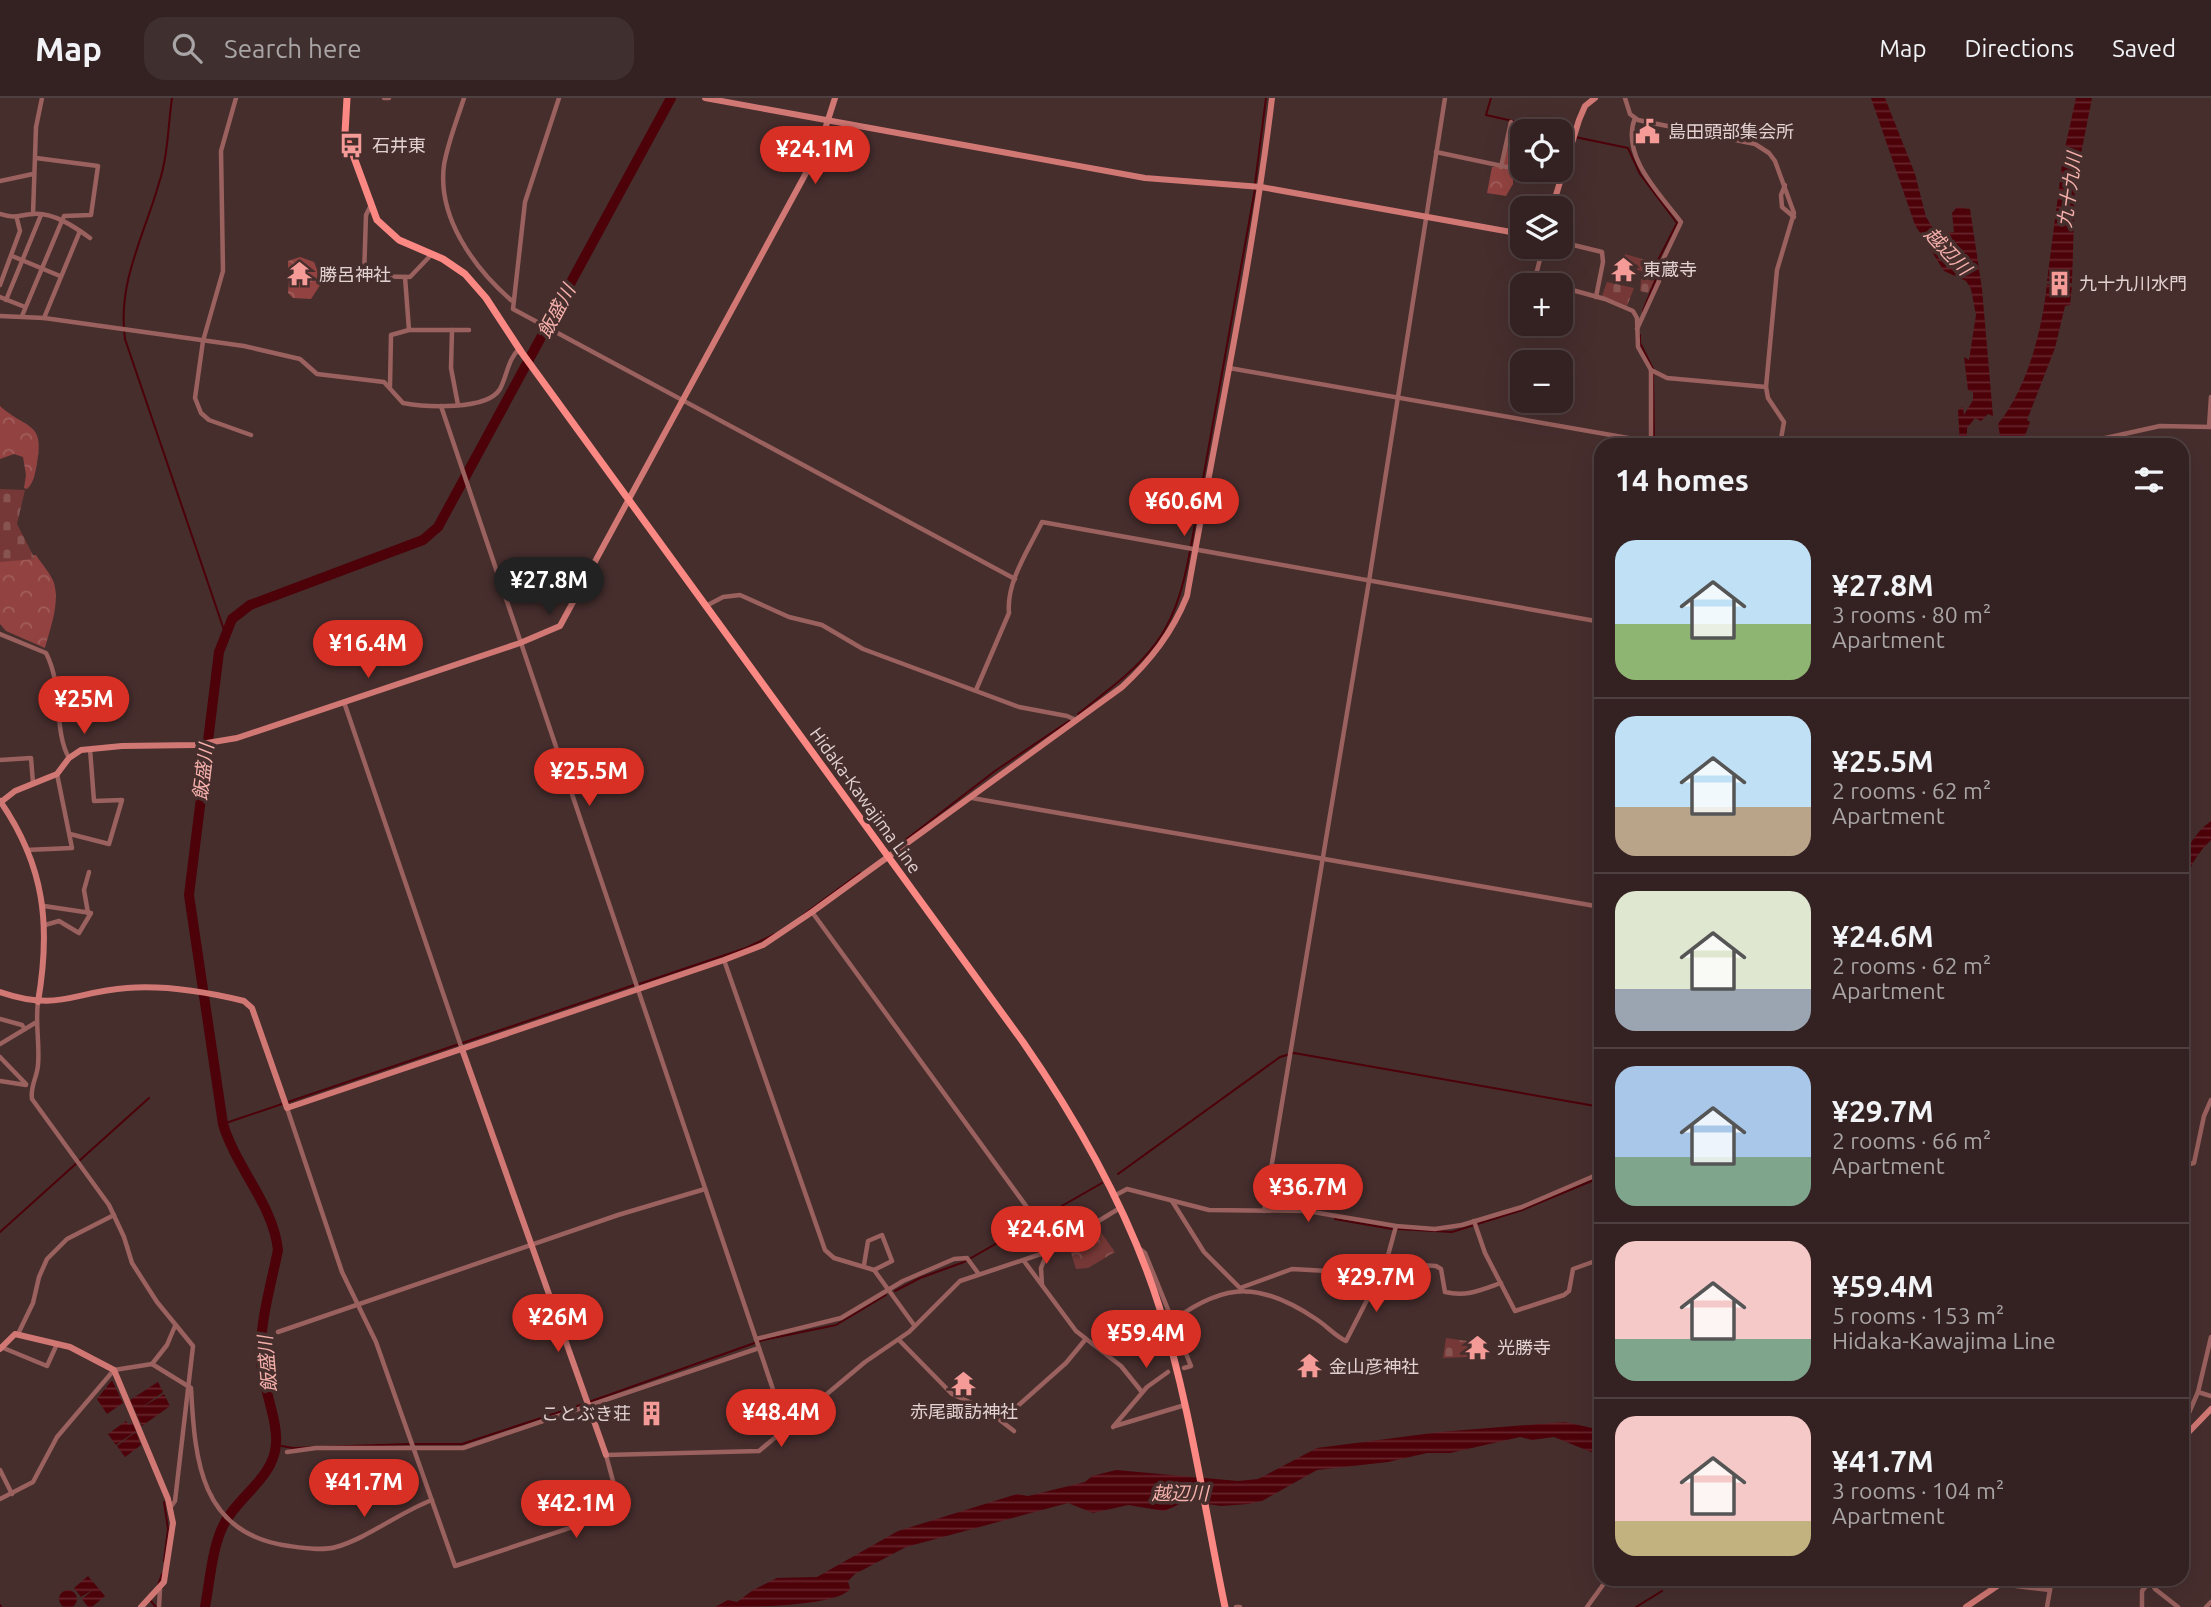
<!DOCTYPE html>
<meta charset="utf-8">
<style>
:root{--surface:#342222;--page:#3f2f2f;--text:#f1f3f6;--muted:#a9a4a5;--line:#4e3f40;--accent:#d93025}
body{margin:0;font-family:Ubuntu,"Noto Sans JP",sans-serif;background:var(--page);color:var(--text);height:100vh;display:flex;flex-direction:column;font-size:26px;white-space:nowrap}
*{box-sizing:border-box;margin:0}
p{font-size:23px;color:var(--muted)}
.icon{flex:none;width:38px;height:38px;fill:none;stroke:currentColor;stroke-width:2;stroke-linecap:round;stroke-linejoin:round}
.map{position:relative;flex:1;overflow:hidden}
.panel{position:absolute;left:1594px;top:340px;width:595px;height:1148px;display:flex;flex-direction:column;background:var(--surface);border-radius:21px;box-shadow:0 7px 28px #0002,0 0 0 2px var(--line)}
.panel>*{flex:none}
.fabs{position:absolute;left:1510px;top:21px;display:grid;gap:14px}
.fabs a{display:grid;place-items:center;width:63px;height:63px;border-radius:14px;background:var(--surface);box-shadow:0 7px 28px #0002,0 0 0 2px var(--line);font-size:35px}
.price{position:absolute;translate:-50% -60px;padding:0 16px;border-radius:24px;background:var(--accent);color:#fff;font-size:23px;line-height:46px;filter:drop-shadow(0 2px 4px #0008)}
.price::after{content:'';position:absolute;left:50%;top:42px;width:21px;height:16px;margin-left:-10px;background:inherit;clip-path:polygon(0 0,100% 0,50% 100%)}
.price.active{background:#222;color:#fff}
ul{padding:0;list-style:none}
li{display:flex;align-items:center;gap:21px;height:175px;padding:0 21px}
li+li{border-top:2px solid var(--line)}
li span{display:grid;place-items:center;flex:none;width:196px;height:140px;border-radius:21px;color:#555}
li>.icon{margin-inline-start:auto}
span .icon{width:84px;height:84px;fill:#fffc;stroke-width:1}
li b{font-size:30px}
h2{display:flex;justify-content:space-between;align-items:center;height:84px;padding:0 21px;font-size:30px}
header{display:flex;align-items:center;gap:42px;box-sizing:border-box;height:98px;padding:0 35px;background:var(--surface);border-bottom:2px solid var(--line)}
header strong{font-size:33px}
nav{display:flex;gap:38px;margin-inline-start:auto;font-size:24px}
.search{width:490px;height:63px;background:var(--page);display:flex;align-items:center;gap:18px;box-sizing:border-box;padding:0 24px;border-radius:21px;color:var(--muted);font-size:26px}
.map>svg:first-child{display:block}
.forest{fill:url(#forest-crowns)}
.cemetery{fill:url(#cemetery-stones)}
.park{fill:url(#park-crowns)}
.water{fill:url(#water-rules)}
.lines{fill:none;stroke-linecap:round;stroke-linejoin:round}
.stream{stroke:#4d0109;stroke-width:2}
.river{stroke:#4d0109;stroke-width:10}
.street{stroke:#9a615e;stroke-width:4.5}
.secondary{stroke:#d27874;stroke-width:6}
.primary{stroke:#fc8884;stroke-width:7}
.labels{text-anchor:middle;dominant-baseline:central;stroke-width:7;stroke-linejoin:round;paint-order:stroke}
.poi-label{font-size:18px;fill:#e1d1d0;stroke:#462e2d;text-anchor:start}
.street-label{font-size:18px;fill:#e1d1d0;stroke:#462e2d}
.water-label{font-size:19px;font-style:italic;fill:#f5b0ab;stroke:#462e2d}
</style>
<header>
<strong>Map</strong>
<div class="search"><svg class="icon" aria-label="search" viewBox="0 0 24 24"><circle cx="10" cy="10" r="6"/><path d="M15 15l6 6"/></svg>Search here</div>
<nav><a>Map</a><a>Directions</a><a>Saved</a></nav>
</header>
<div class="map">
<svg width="2211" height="1509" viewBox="0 0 2211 1509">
<defs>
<pattern id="forest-crowns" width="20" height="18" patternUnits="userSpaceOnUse" patternTransform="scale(1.75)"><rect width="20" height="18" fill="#924341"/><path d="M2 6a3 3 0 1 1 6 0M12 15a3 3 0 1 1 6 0" fill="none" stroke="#a15d5b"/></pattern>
<pattern id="cemetery-stones" width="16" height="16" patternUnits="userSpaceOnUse" patternTransform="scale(1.75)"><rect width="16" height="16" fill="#753836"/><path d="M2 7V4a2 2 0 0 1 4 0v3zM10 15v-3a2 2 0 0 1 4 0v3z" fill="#885452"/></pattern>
<pattern id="park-crowns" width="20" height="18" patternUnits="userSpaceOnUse" patternTransform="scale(1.75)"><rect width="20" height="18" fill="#753836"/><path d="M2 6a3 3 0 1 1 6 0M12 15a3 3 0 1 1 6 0" fill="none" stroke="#885452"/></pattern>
<pattern id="water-rules" width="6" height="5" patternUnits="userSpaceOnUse" patternTransform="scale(1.75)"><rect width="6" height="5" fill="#4d0109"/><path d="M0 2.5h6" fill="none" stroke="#66252c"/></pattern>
</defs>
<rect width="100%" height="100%" fill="#462e2d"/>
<g class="forest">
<polygon points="1523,26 1549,33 1522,33 1522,71 1513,73 1513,86 1506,98 1487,95 1492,69 1498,69 1510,45 1519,43"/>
<polygon points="300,159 314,164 322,184 311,201 293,200 288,195 289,182 308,184 311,179 307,179 307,171 288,170 288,163"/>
<path d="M0 308C27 332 45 323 37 366 35 375 34 385 27 391L24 390 26 377 23 359 14 356 0 361Z"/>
<path d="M36 457C41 465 51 476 54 485 60 505 50 531 45 550L6 533 0 526V460Z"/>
</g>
<g class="cemetery">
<polygon points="1625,156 1656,165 1655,181 1648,195 1640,193 1642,173 1637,172 1638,167 1623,163"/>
<polygon points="1607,184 1634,190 1627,208 1602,198"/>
<polygon points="0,391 25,392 17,426 35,461 0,464"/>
<polygon points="1446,1240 1467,1243 1468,1259 1443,1260"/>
</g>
<polygon class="park" points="1097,1129 1115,1154 1088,1170 1076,1171 1068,1145"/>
<g class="water">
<polygon points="1871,0 1885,0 1915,76 1926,119 1937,137 1954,134 1952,115 1957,109 1970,111 1982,191 1993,318 1988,316 1981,323 1975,320 1967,330 1967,339 1978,346 1960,346 1958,312 1963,309 1964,317 1973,302 1973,294 1968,292 1964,259 1969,262 1976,217 1971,191 1966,183 1944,173 1915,127"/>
<polygon points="2076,0 2092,0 2075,86 2072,185 2047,183 2063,59"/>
<path d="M2047 186 2072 188 2070 207 2065 208 2055 250 2027 322 2030 324 2022 346H1997L2000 337 1998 326C2028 289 2042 232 2047 186Z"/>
<path d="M2211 723V742C2176 776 2193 791 2182 830 2182 788 2173 751 2211 723Z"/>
<polygon points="112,1282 123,1305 107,1316 97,1301"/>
<polygon points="158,1284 163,1294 141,1310 164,1296 170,1308 142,1328 130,1302"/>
<polygon points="126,1323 129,1327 132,1324 136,1333 116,1347 108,1336"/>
<path d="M1565 1324 1601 1332V1358L1554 1339 1532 1342 1520 1339 1450 1355H1427L1388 1364 1317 1372 1262 1403 1248 1406 1221 1408 1187 1403 1164 1413 1128 1407 1093 1415 1068 1405 906 1449 855 1476 848 1483 850 1491C836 1509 746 1509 715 1509L728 1502 737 1504 753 1492 777 1480 817 1479 898 1433 1017 1396 1028 1398 1085 1384 1092 1378 1116 1372 1238 1383 1258 1381 1317 1350 1440 1334Z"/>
<polygon points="136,1334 141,1347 125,1359 117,1348"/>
<polygon points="88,1478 105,1498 92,1509 88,1509 82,1501 94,1491 81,1499 74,1490"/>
<circle cx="68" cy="1501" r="9"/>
</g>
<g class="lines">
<g class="stream">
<path d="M172 0C168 28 168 58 159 85 144 138 117 185 125 241L225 535"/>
<polyline points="1491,0 1486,17 1570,36"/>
<polyline points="1575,39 1628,50 1640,76 1677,125 1656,166 1656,181 1643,213"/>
<polyline points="1255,86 1266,0"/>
<polyline points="1640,237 1640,245 1653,271"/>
<polyline points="1653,276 1654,346"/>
<polyline points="1191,448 1255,91"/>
<path d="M1078 616C1147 562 1174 543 1190 453"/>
<polyline points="895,750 995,673 1069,623"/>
<polyline points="803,817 860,775"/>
<polyline points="639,886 746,850 775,836"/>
<polyline points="288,1004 634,887"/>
<polyline points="223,1026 282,1006"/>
<polyline points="1118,1076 1280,959 1294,955 1601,1009"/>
<polyline points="1039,1121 1102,1085"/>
<polyline points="1335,1121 1392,1131"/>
<polyline points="1398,1131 1452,1134 1522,1112 1601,1079"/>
<polyline points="0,1134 149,1000"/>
<polyline points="895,1193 920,1180 964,1164 1034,1124"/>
<polyline points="589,1304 763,1242 836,1227 886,1197"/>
<polyline points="414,1346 462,1346 584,1306"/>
<polyline points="276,1347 293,1350 409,1346"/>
<polyline points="164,1463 168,1431 164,1404"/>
<polyline points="158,1487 162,1476"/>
<polyline points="150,1502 156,1509"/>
<polyline points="0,1507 1,1509"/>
<polyline points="1636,1509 1662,1493"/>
</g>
<path class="river" d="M205 1509C210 1483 212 1449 224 1426 238 1398 274 1380 276 1346 278 1322 263 1290 261 1263 259 1226 271 1187 278 1152 273 1106 236 1070 223 1026L189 797 219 554 232 521 250 507 423 442 438 429 671 0"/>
<g class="street">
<polyline points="236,0 221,53 223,173 203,243 195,300 201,315 209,322 251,337"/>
<polyline points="384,0 389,0"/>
<path d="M464 0C457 22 448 44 444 67 437 119 474 170 511 202"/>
<polyline points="559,0 525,104 513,211 1015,481"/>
<polyline points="1625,0 1630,16 1638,22 1755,46 1769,55 1775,63 1794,115 1777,172 1766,289 1768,300 1784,324 1780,346"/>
<path d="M1635 20C1620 58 1661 97 1681 124L1660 168 1659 183 1637 231"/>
<polyline points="1436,54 1559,80"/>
<polyline points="1501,69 1511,24"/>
<polyline points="0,83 33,76"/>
<polyline points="1785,87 1781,97 1782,109 1794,119"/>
<polyline points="370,109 366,117 364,178 410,179 432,156"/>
<path d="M0 116C17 121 18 117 33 116 53 114 75 129 90 140"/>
<polyline points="33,116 36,29 42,0"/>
<polyline points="1561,144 1602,154 1603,164 1596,199"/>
<polyline points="1543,149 1535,181 1554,187"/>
<polyline points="12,158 60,178"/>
<polyline points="405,179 409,232"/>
<polyline points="0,187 20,133 17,121"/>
<polyline points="1561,189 1605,201 1633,213 1637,220 1638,249 1651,272 1651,345"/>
<polyline points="0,199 25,209"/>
<polyline points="6,202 41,117"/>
<path d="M0 218 44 220 244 248 300 261 317 276 384 284 403 305C425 309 487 313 500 291 507 278 508 261 519 251"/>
<polyline points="22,218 64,118 91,117 98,68 36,60"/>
<polyline points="44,220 80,133"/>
<polyline points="452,232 451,270 458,307"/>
<polyline points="1229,270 1651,344"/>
<polyline points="1651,272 1667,280 1766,289"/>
<polyline points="390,288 391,237 409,232 469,232"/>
<polyline points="441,308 786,1330"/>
<polyline points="2209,329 2211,299"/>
<polyline points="2083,345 2160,328 2211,329"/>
<polyline points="706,508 723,499 740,497 789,519 822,527 863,551 1019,609 1067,618 1076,622"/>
<path d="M0 536 46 555C64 590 53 632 69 660"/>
<path d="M976 592 1009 515C1006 484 1029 451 1042 424L1601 524"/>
<polyline points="344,604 462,951"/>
<polyline points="0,662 31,660 33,685"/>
<polyline points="972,700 1601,809"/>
<polyline points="70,736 109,746 122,702 94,703 90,651"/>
<polyline points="26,752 72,750 57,676"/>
<polyline points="44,808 91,815 79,835 59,823 45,827"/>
<polyline points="812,814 1056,1149"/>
<polyline points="88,815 84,792 89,774"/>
<polyline points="724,862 825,1152 834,1160 874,1172 914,1227"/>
<path d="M38 904C35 925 40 946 38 967 37 980 30 988 32 1001L109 1107 124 1139 132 1165 157 1204 193 1248 175 1403 170 1410"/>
<polyline points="0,921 22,927 25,931"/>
<polyline points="0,946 35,925"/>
<polyline points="0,959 26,986"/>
<polyline points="0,983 26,987"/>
<polyline points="287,1010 342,1174 376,1244 455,1468 621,1413 606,1357 759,1353 865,1264 909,1234 960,1183 1047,1154 1120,1110"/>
<polyline points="2182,1068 2194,1065 2204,1018 2211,1002"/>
<polyline points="1114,1098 1127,1091 1209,1112 1307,1113 1396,1128 1435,1131 1462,1127 1522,1109 1601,1075"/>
<polyline points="1172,1103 1204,1154 1240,1190 1292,1171 1380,1176"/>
<polyline points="1264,1113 1369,483 1445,0"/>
<polyline points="1474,1123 1485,1155 1515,1213 1564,1197 1569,1193 1573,1171 1601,1161"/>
<polyline points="1140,1151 1145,1155 1191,1268 1184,1270"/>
<polyline points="1024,1163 1076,1233 1121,1268 1142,1294"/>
<path d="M1386 1165 1436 1168 1441 1171 1445 1194C1467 1199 1481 1192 1501 1185"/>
<polyline points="864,1167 868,1143 882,1137 892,1163 874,1172"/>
<polyline points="1042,1187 1041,1170 1047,1155"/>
<path d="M1174 1222C1227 1183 1262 1185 1316 1221 1327 1228 1334 1237 1346 1243L1386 1165 1396 1128"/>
<polyline points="278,1234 618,1117 705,1091"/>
<polyline points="18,1236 33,1205 39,1179 47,1161 67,1141 114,1117"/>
<polyline points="2211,1239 2198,1294 2211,1298"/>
<polyline points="756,1241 841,1220 903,1183 954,1161 967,1160 978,1175"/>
<polyline points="899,1242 952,1296 987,1312 1014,1333"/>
<polyline points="1,1249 47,1268 57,1246"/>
<polyline points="152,1266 167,1247 175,1228"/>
<polyline points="1003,1321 1066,1265 1085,1242"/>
<polyline points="1115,1328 1185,1307"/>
<polyline points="1113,1329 1147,1289 1168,1274"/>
<polyline points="2182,1331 2198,1294"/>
<polyline points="287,1354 316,1350 463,1350 759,1250"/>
<polyline points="0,1372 12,1396"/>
<path d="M0 1401 33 1384 57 1339 114 1272 152 1266 191 1290C195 1363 200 1436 289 1448 303 1450 323 1453 336 1449 366 1441 400 1414 432 1402"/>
<polyline points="2011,1480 2016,1488 2050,1492"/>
<polyline points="2149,1480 2155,1491 2178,1509"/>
<polyline points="159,1509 160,1491"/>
<polyline points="1236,1509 1240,1509"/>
<polyline points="1587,1509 1608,1480"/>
<polyline points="2047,1509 2052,1480"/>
<polyline points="2142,1509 2142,1493 2150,1483"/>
<polyline points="2206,1509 2211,1504"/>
</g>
<g class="secondary">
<polyline points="705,0 1145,80 1261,89 1522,136"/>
<polyline points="1552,110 1579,22 1585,8 1595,0"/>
<path d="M0 703C45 768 51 828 38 904"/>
<polyline points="1,704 15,693 57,676 69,660 81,652 122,648 195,647 237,640 520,545 560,528 818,53 835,0"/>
<path d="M0 894C59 914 72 894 127 890 165 887 207 894 244 903L252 910 287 1010 724 862 763 847 812 814 1122 589C1151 562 1172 535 1187 498 1216 333 1252 167 1272 0"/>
<polyline points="462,951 606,1357"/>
<polyline points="0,1251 15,1236 70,1249 114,1272 168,1401 173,1425 164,1484 141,1509"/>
<polyline points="2182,1341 2211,1311"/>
<polyline points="1966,1509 2009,1480"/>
</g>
<path class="primary" d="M347 0 345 35 377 122 399 142 443 161 465 176 486 200 522 255 1023 944C1079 1025 1129 1113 1159 1208 1190 1306 1204 1409 1225 1509"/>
</g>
<defs>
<symbol id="civic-bare" viewBox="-9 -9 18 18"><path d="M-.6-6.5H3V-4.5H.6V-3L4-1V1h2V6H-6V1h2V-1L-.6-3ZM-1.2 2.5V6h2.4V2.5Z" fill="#f59b97" stroke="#462e2d" stroke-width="2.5" paint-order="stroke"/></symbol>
<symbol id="bus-bare" viewBox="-9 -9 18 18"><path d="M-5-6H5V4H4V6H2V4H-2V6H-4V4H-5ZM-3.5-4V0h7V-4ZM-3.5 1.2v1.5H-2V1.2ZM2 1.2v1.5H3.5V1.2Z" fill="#f59b97" stroke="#462e2d" stroke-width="2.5" paint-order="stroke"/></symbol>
<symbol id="temple-bare" viewBox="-9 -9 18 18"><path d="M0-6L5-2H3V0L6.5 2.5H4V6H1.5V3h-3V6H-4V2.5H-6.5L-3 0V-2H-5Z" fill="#f59b97" stroke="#462e2d" stroke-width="2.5" paint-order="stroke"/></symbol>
<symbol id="building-bare" viewBox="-9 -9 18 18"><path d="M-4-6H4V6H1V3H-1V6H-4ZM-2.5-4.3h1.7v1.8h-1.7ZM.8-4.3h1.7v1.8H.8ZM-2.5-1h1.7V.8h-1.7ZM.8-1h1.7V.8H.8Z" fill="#f59b97" stroke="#462e2d" stroke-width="2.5" paint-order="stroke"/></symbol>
</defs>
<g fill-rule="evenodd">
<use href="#civic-bare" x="1630" y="16" width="35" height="35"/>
<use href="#bus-bare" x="334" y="30" width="35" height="35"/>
<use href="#temple-bare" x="1606" y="154" width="35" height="35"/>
<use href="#temple-bare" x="282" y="158" width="35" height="35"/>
<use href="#building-bare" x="2042" y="168" width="35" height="35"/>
<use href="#temple-bare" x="1460" y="1232" width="35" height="35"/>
<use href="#temple-bare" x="1292" y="1250" width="35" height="35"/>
<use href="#temple-bare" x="946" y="1268" width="35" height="35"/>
<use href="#building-bare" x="634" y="1298" width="35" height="35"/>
</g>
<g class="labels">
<g class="poi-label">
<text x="1668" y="33">島田頭部集会所</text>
<text x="372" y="47">石井東</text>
<text x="1643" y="171">東蔵寺</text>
<text x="319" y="176">勝呂神社</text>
<text x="2079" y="185">九十九川水門</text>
<text x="1497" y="1249">光勝寺</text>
<text x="1329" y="1268">金山彦神社</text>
<text x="964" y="1313" text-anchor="middle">赤尾諏訪神社</text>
<text x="631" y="1315" text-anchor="end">ことぶき荘</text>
</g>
<g class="street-label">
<text transform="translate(866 702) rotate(54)">Hidaka-Kawajima Line</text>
</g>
<g class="water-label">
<text transform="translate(2069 92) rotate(-82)">九十九川</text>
<text transform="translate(1948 153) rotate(46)">越辺川</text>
<text transform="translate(556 213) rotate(-62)">飯盛川</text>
<text transform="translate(203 674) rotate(-83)">飯盛川</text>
<text transform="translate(267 1266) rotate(-95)">飯盛川</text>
<text x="1180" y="1395">越辺川</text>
</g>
</g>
</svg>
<div class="fabs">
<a><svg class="icon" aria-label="locate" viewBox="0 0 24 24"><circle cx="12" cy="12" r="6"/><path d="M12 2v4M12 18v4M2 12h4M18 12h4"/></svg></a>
<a><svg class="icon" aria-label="layers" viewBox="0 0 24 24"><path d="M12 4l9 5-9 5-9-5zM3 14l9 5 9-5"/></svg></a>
<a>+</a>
<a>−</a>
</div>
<b class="price" style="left:815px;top:88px">¥24.1M</b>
<b class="price" style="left:1184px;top:440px">¥60.6M</b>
<b class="price active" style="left:549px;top:519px">¥27.8M</b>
<b class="price" style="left:368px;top:582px">¥16.4M</b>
<b class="price" style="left:84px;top:638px">¥25M</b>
<b class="price" style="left:589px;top:710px">¥25.5M</b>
<b class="price" style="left:1308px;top:1126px">¥36.7M</b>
<b class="price" style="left:1046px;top:1168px">¥24.6M</b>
<b class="price" style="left:1376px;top:1216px">¥29.7M</b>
<b class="price" style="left:558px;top:1256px">¥26M</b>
<b class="price" style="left:1146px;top:1272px">¥59.4M</b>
<b class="price" style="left:781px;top:1351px">¥48.4M</b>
<b class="price" style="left:364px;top:1421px">¥41.7M</b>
<b class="price" style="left:576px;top:1442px">¥42.1M</b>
<section class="panel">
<h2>14 homes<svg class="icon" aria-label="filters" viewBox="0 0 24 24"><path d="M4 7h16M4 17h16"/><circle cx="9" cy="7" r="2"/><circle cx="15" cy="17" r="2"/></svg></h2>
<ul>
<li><span style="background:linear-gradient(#bfe0f5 60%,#8fb573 0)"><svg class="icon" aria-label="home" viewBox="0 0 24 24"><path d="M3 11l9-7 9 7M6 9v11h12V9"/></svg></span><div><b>¥27.8M</b><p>3 rooms · 80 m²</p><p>Apartment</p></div></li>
<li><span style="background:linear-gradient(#bfe0f5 65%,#b9a48a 0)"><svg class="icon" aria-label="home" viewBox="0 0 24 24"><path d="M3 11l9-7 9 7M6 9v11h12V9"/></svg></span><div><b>¥25.5M</b><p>2 rooms · 62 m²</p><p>Apartment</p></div></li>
<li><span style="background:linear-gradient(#dfe7d0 70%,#9aa5b1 0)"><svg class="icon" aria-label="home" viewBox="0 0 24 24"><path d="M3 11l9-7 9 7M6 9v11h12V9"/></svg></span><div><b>¥24.6M</b><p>2 rooms · 62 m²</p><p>Apartment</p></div></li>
<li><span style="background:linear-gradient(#a9c7e8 65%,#7fa58c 0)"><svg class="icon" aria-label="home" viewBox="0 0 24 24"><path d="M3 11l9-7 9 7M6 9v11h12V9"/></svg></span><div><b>¥29.7M</b><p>2 rooms · 66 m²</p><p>Apartment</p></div></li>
<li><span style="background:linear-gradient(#f6c9c9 70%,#7fa58c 0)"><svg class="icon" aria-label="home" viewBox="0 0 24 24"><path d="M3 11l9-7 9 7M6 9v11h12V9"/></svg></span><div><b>¥59.4M</b><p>5 rooms · 153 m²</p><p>Hidaka-Kawajima Line</p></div></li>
<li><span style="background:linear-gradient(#f6c9c9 75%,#c2b280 0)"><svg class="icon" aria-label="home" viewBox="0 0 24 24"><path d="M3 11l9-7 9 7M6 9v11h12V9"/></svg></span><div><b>¥41.7M</b><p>3 rooms · 104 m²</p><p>Apartment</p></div></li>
</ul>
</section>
</div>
